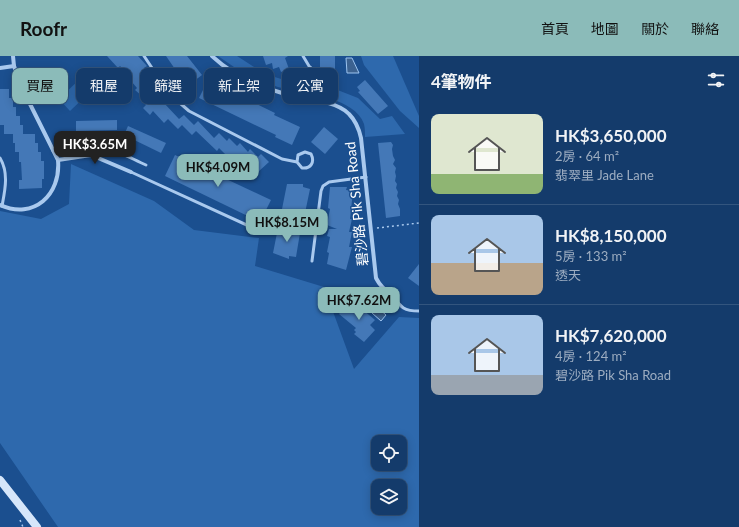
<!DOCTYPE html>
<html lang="zh-TW">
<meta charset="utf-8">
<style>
:root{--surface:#143b6b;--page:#1d4271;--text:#f1f3f6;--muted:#9dadc1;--line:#33557e;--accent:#8bbbb9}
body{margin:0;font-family:Lato,"Noto Sans TC",sans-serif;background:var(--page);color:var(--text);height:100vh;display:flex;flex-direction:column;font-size:15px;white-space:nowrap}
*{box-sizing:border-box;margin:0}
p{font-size:13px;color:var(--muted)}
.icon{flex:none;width:22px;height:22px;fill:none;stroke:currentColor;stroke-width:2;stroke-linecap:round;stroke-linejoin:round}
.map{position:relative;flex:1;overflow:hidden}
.drawer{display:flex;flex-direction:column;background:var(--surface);width:320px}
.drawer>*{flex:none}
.top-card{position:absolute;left:12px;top:12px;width:347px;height:36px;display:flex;gap:8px}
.tools{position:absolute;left:371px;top:379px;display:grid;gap:8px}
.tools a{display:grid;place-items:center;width:36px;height:36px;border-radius:8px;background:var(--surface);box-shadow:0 2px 10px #0003,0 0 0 1px var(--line);font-size:20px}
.price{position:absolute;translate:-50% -34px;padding:0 9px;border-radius:8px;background:var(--accent);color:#111;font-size:13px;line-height:26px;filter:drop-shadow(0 1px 2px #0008)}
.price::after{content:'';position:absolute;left:50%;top:24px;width:12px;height:9px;margin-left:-6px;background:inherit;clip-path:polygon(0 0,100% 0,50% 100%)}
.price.current{background:#222;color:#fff}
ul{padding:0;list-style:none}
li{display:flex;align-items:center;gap:12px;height:100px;padding:0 12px}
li+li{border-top:1px solid var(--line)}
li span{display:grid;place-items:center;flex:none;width:112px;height:80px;border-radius:8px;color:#555}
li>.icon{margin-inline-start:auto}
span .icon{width:48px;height:48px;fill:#fffc;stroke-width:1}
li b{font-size:17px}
h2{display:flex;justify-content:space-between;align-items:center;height:48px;padding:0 12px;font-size:17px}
.chip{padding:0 14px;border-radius:8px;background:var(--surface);box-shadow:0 2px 10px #0003,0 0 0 1px var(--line);font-size:14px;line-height:36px}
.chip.current{background:var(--accent);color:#111}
header{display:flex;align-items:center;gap:24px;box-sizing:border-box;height:56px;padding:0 20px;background:var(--accent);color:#111}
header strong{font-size:19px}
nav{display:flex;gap:22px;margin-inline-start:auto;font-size:14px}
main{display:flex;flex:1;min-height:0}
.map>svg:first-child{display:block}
.green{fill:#2e69ad;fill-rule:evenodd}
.water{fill:#3c6290;stroke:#9cc4f0}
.building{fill:#4478b7}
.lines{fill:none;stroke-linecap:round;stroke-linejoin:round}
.path{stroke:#a9c9ee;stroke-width:1.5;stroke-dasharray:2 3;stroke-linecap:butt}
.service{stroke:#a9c9ee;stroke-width:3}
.minor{stroke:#a9c9ee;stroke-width:4}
.secondary{stroke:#d6e6fa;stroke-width:8}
.labels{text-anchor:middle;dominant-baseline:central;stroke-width:3;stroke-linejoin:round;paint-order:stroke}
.street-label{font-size:14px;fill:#fff;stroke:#1b4f8f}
</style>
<header>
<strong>Roofr</strong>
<nav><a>首頁</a><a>地圖</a><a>關於</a><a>聯絡</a></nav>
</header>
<main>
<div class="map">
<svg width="419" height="471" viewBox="0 0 419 471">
<rect width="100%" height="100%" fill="#1b4f8f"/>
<g class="green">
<polygon points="218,0 237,0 265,18 304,30 306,38 278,31 250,22"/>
<polygon points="361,0 393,0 419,60 419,72 400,55 364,9"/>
<polygon points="83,20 94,32 70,55 59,43"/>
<path d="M335 33 358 42 380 63 392 60 405 78 365 81C365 77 365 72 364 68 359 54 345 48 332 43Z"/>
<path d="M71 108 154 145 194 174 259 182 255 210 324 231 354 313 399 261 419 262V471H58L0 387V155L41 163 69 148ZM378 386H400V408H378ZM378 430H400V452H378Z"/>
</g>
<g class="water">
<polygon points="346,2 352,2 359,17 347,17"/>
<polygon points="377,251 386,259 381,265 372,257"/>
</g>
<g class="building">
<polygon points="107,0 138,0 147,10 144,12 151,19 149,21 155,27 153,29 160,36 158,38 164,44 163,46 179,63 184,59 194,69 198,65 214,82 219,77 227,85 229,82 237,90 240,87 248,96 250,93 258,101 261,98 269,106 258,116 250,108 248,111 240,103 238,105 230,98 227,100 219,92 217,95 196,75 192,79 182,69 178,73 168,63 164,67 153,55 150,59 143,52 146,49 140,42 142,40 135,34 137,32 131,25 133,23 120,10 118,12"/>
<polygon points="166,0 187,0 202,19 186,31 175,17 177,16"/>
<polygon points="263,0 288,0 285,2 289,13 281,16 279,11 273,13 272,7 266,9"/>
<polygon points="320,0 335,0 335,17 324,17 324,13 320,13"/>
<polygon points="59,18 60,28 47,30 45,21"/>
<polygon points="208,24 275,57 274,59 300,71 292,89 275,81 276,79 199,42"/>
<polygon points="365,24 388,50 378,58 358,36 360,35 357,31"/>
<polygon points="0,33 9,33 9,42 13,42 13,51 16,51 16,60 20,60 20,69 23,69 23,78 35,78 35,87 38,87 38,96 41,96 41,105 44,105 44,123 42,123 42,132 19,133 19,124 22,124 21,106 19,106 19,96 15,96 15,87 13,87 13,78 4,78 4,69 0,69"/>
<polygon points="117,64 117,74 76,75 76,65"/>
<polygon points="128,70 166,87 161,97 124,79"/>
<polygon points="324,71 338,83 325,98 311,86"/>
<polygon points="391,86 393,89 392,93 393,100 395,104 393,108 396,112 395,116 396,120 395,125 397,128 396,132 398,136 397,140 399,144 398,148 400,153 400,160 386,162 378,87"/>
<polygon points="175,99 271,144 260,166 165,120"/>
<polygon points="287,128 303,128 303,131 310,133 305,157 298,156 298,159 282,153"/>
<polygon points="330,131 347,131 346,134 353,135 350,163 352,163 349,176 352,176 349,191 352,191 346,214 327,208 329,197 327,196 330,181 327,180 329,173 337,173 327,169 330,153 328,152"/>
<polygon points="278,172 294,172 294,175 300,177 296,201 289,200 289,203 273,197"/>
<polygon points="419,208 419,230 408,222"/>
<polygon points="349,245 355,250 356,248 375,264 370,269 375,274 364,286 354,278 356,276 354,274 356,272 339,258"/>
</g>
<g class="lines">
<g class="path">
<polyline points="377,172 419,167"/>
<polyline points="20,464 23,471"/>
</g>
<g class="service">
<path d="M144 0 166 33 173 41 189 55 282 103 297 106 302 112C311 113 315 106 311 98L305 96 298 99 297 106"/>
<polyline points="303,0 309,10 321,21 322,26 319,45"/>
<path d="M53 95C66 92 79 88 93 89 110 90 130 102 146 109"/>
<path d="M0 102C9 117 5 134 2 150"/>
<polyline points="131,116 262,176"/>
<polyline points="312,205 321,135 323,130 329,126 366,121"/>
<path d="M392 239C401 251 403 255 419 255"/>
</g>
<g class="minor">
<path d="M212 0C231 18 257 30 282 37 300 41 337 45 349 58 356 65 359 73 361 82L376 222C380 230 384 234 392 239"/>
<polyline points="0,12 14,10"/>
<polyline points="58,104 91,99 131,116"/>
<path d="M0 149C34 164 61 139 58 104L22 32 14 10 13 0"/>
</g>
<polyline class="secondary" points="0,424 37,471"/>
</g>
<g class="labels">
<g class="street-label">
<text transform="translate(356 148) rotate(-96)">碧沙路 Pik Sha Road</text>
</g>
</g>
</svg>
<div class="tools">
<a><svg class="icon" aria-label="locate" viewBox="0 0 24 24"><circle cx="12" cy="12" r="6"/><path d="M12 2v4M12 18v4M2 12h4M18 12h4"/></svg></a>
<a><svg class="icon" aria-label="layers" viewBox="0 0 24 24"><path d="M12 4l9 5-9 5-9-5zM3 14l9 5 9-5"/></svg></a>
</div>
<b class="price current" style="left:95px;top:109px">HK$3.65M</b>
<b class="price" style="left:218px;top:132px">HK$4.09M</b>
<b class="price" style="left:287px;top:187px">HK$8.15M</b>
<b class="price" style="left:359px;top:265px">HK$7.62M</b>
<div class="top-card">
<a class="chip current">買屋</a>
<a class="chip">租屋</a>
<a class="chip">篩選</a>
<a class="chip">新上架</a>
<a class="chip">公寓</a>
</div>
</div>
<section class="drawer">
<h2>4筆物件<svg class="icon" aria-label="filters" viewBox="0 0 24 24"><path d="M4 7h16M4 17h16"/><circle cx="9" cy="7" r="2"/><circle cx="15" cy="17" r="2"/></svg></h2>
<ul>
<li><span style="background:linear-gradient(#dfe7d0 75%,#8fb573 0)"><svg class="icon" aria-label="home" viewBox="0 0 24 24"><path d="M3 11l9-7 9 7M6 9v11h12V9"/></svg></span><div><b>HK$3,650,000</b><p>2房 · 64 m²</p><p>翡翠里 Jade Lane</p></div></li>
<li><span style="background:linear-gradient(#a9c7e8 60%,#b9a48a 0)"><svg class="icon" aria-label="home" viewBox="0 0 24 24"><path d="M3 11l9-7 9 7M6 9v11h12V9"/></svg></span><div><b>HK$8,150,000</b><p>5房 · 133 m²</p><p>透天</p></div></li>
<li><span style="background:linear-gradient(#a9c7e8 75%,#9aa5b1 0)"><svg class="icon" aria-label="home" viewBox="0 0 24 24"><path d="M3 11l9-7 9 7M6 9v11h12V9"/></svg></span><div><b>HK$7,620,000</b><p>4房 · 124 m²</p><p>碧沙路 Pik Sha Road</p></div></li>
</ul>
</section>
</main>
